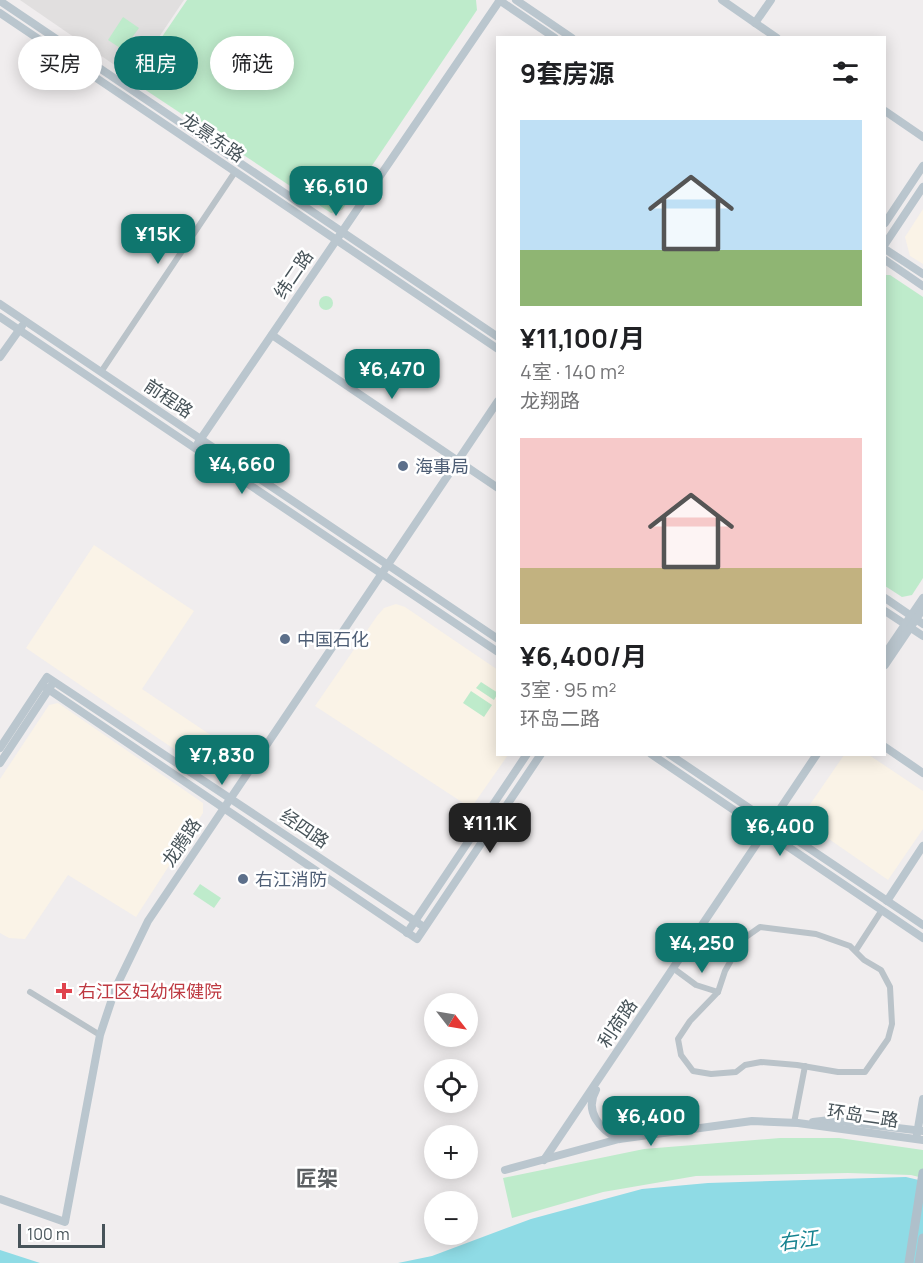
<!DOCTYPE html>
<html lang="zh">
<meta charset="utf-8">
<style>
:root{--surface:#fff;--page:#f6f6f6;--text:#202124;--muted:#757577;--accent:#0f766e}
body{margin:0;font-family:Manrope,"Noto Sans SC",sans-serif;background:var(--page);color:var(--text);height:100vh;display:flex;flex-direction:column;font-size:22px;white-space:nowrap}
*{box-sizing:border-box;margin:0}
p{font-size:20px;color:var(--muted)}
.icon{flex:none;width:33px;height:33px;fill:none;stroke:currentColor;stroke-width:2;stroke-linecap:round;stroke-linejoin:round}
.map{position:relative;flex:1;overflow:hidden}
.sheet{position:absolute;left:496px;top:36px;width:390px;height:720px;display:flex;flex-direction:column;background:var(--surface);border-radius:0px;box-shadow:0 3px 15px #0003}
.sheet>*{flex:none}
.banner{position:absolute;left:18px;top:36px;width:388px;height:54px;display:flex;gap:12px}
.needle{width:39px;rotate:121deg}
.controls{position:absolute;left:424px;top:993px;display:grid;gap:12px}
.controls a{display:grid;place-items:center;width:54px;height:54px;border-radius:50%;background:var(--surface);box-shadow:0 3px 15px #0003;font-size:30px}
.scale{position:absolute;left:18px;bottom:15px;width:87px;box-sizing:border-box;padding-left:6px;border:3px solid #475359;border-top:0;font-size:16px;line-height:21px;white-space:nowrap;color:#475359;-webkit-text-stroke:4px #fff;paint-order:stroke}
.price{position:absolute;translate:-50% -51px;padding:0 14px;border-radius:12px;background:var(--accent);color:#fff;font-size:20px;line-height:39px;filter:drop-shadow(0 2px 3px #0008)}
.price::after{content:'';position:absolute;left:50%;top:36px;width:18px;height:14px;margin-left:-9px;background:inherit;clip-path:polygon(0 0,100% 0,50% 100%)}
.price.current{background:#222;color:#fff}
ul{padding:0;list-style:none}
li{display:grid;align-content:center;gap:12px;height:318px;padding:0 24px}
li span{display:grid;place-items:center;height:186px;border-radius:0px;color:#555}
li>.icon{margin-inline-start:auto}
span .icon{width:108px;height:108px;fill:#fffc;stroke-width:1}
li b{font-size:26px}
h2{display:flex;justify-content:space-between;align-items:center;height:72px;padding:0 24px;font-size:26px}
.pill{padding:0 21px;border-radius:27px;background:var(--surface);box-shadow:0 3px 15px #0003;font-size:21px;line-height:54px}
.pill.current{background:var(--accent);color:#fff}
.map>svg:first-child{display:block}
.commercial{fill:#faf3e7}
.education{fill:#e1dfdf}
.green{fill:#beebcb}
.water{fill:#8fdbe5}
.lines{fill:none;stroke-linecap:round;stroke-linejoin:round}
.street{stroke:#bac3c9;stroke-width:6}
.secondary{stroke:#bac6ce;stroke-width:8}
.primary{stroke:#afc0cb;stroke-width:9}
.service-dot{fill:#5c6f8a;stroke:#fff;stroke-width:2}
.health-dot{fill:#e0444e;stroke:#fff;stroke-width:2}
.labels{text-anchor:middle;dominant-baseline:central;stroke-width:5;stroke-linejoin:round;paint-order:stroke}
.street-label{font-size:18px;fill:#475359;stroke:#fff}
.service-label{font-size:18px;fill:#4e5e75;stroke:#fff;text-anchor:start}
.health-label{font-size:18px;fill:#be3a42;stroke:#fff;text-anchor:start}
.water-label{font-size:20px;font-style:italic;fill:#16828f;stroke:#fff}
.quarter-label{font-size:21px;font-weight:bold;fill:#5b5f62;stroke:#fff}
</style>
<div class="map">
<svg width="923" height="1263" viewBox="0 0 923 1263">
<rect width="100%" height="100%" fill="#f0edee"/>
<g class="commercial">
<polygon points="923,209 923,264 910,256 905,237"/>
<polygon points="94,545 194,611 142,689 242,756 230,775 220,778 212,775 26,648"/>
<polygon points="396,604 405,607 498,670 498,754 508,755 471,808 315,706 377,616 384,608"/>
<polygon points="58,703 203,803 203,813 136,917 68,875 25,939 9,938 0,933 0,779 49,705"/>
<polygon points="844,755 869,755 923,791 923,829 888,880 800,819"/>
</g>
<polygon class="education" points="20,0 184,0 132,77"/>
<g class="green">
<polygon points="187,0 476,0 477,10 342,210 331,213 132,81"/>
<polygon points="123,17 139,28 123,50 108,40"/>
<polygon points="885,275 890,275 923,297 923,578 912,595 902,597 885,586"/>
<circle cx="326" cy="303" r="7"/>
<polygon points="481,682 498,693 494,700 476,688"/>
<polygon points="471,691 492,705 484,717 463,703"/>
<polygon points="200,884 221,898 214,908 193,894"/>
<polygon points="780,1138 839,1138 923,1150 923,1178 911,1175 848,1173 696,1176 603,1192 512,1218 503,1178 644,1149"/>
</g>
<g class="water">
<polygon points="906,1177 923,1181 923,1263 398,1263 432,1256 531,1219 642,1189 708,1183"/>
<polygon points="0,1250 40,1263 0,1263"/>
</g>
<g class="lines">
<g class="street">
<polyline points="101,372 235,172"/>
<polygon points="760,927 816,934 850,946 864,960 881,970 890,987 892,1024 888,1039 865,1072 838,1072 797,1065 761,1062 745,1065 736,1072 711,1074 693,1071 681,1055 678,1039 690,1021 718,992 725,971 743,939"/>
<polyline points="856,950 882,910"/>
<polyline points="677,971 696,985 718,992"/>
<polyline points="30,992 100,1035"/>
<polyline points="794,1123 805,1066"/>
</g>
<g class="secondary">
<polyline points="499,0 555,38"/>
<polyline points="516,0 572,38"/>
<polyline points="722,0 777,38"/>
<polyline points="0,1 498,337"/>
<polyline points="0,13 498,349"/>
<polyline points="755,23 771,0"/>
<polyline points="885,111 923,137"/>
<polyline points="885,223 923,166"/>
<polyline points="885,244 923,187"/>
<polyline points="885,249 923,274"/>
<polyline points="885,260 923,286"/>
<polyline points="0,304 498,639"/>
<polyline points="0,317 498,652"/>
<polyline points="272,335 498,488"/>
<polyline points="0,357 22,326"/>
<polyline points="198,443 500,0"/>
<polyline points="885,598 923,624"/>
<polyline points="885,611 923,636"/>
<polyline points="885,654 923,598"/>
<polyline points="885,665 923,609"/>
<polyline points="42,685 417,939 541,754"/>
<polyline points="885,747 923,773"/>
<polyline points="0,748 47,677 424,927"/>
<polyline points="651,754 923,938"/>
<polyline points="669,754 923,925"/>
<polyline points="0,763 51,686"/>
<polyline points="887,901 923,846"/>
<polyline points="407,933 527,754"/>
<path d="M596 1090C584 1111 600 1130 619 1139"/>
<polyline points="813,1122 830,1120 923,1131"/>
<polyline points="917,1134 923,1099"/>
<polyline points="544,1160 817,754"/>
<polyline points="505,1170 619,1139 752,1121 798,1123 923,1140"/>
<polyline points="0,1199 65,1222 100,1035 116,987 148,921 498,401"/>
</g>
<g class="primary">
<polyline points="909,1263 923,1173"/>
<polyline points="919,1263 923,1238"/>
</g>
</g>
<g class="service-dot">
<circle cx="403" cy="466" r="6"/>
<circle cx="285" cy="639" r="6"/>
<circle cx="243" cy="879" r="6"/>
</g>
<path class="health-dot" d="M61 982h6v6h6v6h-6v6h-6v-6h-6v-6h6z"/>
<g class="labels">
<g class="street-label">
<text transform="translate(213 137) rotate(34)">龙景东路</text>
<text transform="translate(293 274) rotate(-56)">纬二路</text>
<text transform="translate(169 398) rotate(34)">前程路</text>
<text transform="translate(305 828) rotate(34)">经四路</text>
<text transform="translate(181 842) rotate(-56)">龙腾路</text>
<text transform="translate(617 1023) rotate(-56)">利荷路</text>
<text transform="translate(863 1115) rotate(8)">环岛二路</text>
</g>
<g class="service-label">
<text x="415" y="466">海事局</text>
<text x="297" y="639">中国石化</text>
<text x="255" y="879">右江消防</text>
</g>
<g class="health-label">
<text x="78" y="991">右江区妇幼保健院</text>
</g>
<g class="water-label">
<text transform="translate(798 1240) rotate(-8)">右江</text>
</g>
<g class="quarter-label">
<text x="317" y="1178">匠架</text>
</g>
</g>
</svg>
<div class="controls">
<a><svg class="needle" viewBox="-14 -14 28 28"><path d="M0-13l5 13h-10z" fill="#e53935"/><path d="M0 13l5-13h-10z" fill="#757577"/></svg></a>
<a><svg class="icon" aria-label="locate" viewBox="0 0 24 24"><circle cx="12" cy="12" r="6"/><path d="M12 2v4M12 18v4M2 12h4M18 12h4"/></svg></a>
<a>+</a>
<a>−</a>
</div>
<div class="scale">100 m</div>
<b class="price" style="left:336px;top:217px">¥6,610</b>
<b class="price" style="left:158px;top:265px">¥15K</b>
<b class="price" style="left:392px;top:400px">¥6,470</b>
<b class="price" style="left:242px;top:495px">¥4,660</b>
<b class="price" style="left:222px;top:786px">¥7,830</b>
<b class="price current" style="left:490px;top:854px">¥11.1K</b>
<b class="price" style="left:780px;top:857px">¥6,400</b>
<b class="price" style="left:702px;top:974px">¥4,250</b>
<b class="price" style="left:651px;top:1147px">¥6,400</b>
<div class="banner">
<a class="pill">买房</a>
<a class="pill current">租房</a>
<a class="pill">筛选</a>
</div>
<section class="sheet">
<h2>9套房源<svg class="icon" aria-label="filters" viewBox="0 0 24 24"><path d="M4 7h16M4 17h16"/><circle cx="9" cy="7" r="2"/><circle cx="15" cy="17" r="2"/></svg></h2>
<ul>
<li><span style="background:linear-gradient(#bfe0f5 70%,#8fb573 0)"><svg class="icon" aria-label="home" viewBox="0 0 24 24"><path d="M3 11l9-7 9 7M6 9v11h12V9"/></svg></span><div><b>¥11,100/月</b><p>4室 · 140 m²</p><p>龙翔路</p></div></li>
<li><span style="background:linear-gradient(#f6c9c9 70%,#c2b280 0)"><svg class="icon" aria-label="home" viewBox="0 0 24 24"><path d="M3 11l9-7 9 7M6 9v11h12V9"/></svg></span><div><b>¥6,400/月</b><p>3室 · 95 m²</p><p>环岛二路</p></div></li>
</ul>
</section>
</div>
